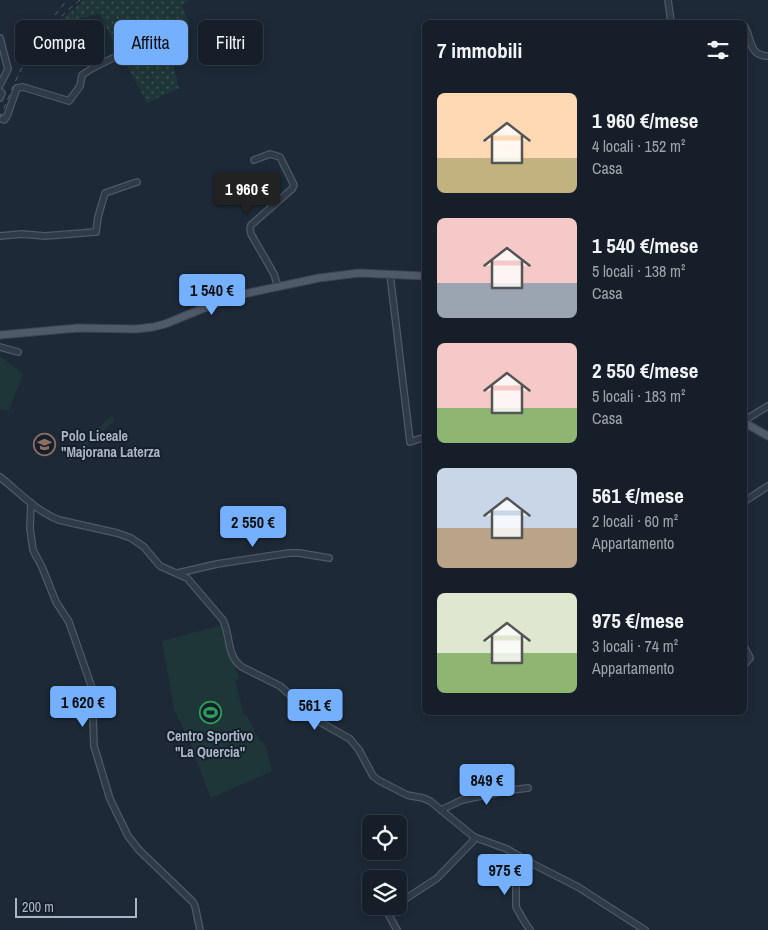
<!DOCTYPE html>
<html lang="it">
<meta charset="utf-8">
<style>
:root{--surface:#161f29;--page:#1f2731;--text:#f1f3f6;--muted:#9ea2a8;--line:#353d46;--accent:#75b0ff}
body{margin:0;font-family:"Archivo Narrow",sans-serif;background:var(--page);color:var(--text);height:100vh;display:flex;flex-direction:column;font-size:19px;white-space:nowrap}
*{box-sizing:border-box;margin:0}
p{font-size:16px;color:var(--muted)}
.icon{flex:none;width:28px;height:28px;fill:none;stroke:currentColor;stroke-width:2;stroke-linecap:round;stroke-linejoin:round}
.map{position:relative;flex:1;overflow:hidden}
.side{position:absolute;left:422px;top:20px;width:325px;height:695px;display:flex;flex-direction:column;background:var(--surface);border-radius:8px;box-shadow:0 2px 8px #0003,0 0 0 1px var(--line)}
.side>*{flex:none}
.banner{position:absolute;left:15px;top:20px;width:332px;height:45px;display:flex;gap:10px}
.fabs{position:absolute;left:362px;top:815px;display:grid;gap:10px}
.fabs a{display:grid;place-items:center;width:45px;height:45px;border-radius:8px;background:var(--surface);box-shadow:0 2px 8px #0003,0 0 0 1px var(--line);font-size:25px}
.scale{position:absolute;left:15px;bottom:12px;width:122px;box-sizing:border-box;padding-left:5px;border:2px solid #aab5c5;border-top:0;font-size:14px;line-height:18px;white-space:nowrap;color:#aab5c5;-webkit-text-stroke:4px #16202c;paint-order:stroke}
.price{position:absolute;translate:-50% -42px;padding:0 11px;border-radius:5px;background:var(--accent);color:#111;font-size:16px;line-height:32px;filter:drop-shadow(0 1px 2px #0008)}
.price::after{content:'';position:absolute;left:50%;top:30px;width:15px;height:11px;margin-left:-8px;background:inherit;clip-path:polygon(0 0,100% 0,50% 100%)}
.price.current{background:#222;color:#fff}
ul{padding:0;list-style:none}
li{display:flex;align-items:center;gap:15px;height:125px;padding:0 15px}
li span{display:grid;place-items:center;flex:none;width:140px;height:100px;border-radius:8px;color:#555}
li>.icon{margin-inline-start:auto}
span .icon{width:60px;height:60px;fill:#fffc;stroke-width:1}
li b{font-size:21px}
h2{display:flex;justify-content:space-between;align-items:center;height:60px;padding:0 15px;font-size:21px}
.pill{padding:0 18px;border-radius:8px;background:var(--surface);box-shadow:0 2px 8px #0003,0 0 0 1px var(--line);font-size:18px;line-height:45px}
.pill.current{background:var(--accent);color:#111}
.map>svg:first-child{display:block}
.green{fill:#1f3638}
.park{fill:url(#park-dots)}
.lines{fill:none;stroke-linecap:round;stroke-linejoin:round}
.minor-casing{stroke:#4e5866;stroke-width:8}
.major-casing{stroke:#3a4451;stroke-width:9}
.minor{stroke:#303b48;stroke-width:5.5}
.major{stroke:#4e5a68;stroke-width:7}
.rail{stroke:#525f6f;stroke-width:1;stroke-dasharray:5 5;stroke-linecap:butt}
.labels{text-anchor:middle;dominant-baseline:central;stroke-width:4;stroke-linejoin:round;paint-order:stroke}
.poi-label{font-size:14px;font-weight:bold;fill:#aab5c5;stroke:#16202c;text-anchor:start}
</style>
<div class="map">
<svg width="768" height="930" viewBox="0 0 768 930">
<defs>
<pattern id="park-dots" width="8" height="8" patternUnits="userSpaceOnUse" patternTransform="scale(1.25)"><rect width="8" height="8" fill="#1f3638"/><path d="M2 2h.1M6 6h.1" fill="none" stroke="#3d5153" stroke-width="1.8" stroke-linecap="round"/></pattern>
</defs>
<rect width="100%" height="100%" fill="#1d2937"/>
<g class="green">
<polygon points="0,356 23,374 9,410 0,409"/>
<polygon points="111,416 115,420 70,461 67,458"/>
<polygon points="222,625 239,678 235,681 244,715 247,716 259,739 265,745 272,771 211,798 187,735 174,710 162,641"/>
</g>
<polygon class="park" points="84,0 190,0 182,5 189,25 167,37 179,88 147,103 120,52 118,52 100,14 63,22 62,19"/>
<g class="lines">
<defs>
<g id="minor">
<polyline points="668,0 671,22"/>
<path d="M745 27C752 40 749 56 768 56"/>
<polyline points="0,38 8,69 0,85"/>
<polyline points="0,91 2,93 0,98"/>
<polyline points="0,118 4,120 7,116 17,88 23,87 69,101 80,86 82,75 91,69 115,57"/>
<polyline points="254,160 270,154 280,157 294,185 292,189 251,225 250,229 251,234 274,274 278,287"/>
<polyline points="0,236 22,234 45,236 96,232 98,217 105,193 137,182"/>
<polyline points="390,274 410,442 425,437"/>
<polyline points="0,347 18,352"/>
<polyline points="745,420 768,406"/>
<path d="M0 477C19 492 36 511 59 520L117 533 131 538 144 547 160 566 187 578 223 620C231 637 226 655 242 667L280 686 320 722 350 739 359 750 373 776 378 780 407 795 423 798 430 801 474 837 507 849 529 862 578 887 645 930"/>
<polyline points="745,501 768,486"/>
<polyline points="31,503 30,528 33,550 42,567 56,602 69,622 92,688 94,746 110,799 128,836 139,850 193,902 195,906 200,930"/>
<polyline points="178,573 217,564 289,553 299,553 329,558"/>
<polyline points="745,648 750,658 745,664"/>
<polyline points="441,810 462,800 511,790 528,788"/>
<polyline points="515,854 514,859 516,881 516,907 524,921 530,930"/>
<polyline points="399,903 436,879 444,871 473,841 474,837"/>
<polyline points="393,906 389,909 387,912 397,930"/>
</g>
<g id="major">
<polyline points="0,335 78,328 136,329 153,327 165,324 234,296 319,278 359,273 425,276"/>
<polyline points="745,423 768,436"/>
</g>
</defs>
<use href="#minor" class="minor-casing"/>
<use href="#major" class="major-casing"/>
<use href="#minor" class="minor"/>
<use href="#major" class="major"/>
<g class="rail">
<polyline points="55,15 67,0"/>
<path d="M0 118C10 94 19 69 34 48 47 29 63 14 80 0"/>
</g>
</g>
<defs>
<symbol id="school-ring" viewBox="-11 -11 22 22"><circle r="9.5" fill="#16202c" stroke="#8d6e63" stroke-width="1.5"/><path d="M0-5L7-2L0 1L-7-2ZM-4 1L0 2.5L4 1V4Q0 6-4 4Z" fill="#8d6e63"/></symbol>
<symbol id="stadium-ring" viewBox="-11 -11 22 22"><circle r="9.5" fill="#16202c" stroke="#2e9e5b" stroke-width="1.5"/><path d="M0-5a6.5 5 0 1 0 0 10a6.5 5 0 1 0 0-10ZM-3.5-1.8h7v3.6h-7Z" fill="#2e9e5b"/></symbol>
</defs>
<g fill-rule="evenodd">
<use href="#school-ring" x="32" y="432" width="25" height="25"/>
<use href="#stadium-ring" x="198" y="700" width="25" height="25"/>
</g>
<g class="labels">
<g class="poi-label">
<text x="61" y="436">Polo Liceale<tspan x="61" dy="16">"Majorana Laterza</tspan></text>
<text x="210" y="736" text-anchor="middle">Centro Sportivo<tspan x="210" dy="16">"La Quercia"</tspan></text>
</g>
</g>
</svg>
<div class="fabs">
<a><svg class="icon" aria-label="locate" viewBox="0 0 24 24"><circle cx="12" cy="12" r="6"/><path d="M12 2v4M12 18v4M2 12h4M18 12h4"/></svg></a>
<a><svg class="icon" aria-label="layers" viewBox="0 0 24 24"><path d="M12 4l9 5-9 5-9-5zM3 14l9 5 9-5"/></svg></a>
</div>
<div class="scale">200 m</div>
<b class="price current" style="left:247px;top:215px">1 960 €</b>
<b class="price" style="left:212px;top:316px">1 540 €</b>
<b class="price" style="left:253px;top:548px">2 550 €</b>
<b class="price" style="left:83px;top:728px">1 620 €</b>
<b class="price" style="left:315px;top:731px">561 €</b>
<b class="price" style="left:487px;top:806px">849 €</b>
<b class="price" style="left:505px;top:896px">975 €</b>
<div class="banner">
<a class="pill">Compra</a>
<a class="pill current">Affitta</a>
<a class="pill">Filtri</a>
</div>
<section class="side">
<h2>7 immobili<svg class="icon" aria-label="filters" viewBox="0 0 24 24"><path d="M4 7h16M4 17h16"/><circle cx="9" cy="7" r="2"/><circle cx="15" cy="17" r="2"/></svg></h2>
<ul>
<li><span style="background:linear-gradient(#ffd9b3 65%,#c2b280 0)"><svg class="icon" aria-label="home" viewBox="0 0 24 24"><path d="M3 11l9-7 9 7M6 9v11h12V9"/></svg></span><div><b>1 960 €/mese</b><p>4 locali · 152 m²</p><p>Casa</p></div></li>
<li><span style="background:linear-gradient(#f6c9c9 65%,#9aa5b1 0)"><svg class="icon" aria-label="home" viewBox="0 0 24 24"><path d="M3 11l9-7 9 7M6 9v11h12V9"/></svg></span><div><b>1 540 €/mese</b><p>5 locali · 138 m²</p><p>Casa</p></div></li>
<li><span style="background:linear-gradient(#f6c9c9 65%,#8fb573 0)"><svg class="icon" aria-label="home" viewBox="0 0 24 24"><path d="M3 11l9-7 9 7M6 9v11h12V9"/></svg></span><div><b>2 550 €/mese</b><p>5 locali · 183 m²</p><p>Casa</p></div></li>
<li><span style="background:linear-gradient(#c9d6e8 60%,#b9a48a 0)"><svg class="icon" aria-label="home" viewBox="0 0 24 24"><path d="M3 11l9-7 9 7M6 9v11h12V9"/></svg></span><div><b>561 €/mese</b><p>2 locali · 60 m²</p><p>Appartamento</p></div></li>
<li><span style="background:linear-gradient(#dfe7d0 60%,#8fb573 0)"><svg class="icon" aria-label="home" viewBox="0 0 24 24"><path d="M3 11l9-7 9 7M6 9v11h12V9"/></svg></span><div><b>975 €/mese</b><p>3 locali · 74 m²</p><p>Appartamento</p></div></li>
</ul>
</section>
</div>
